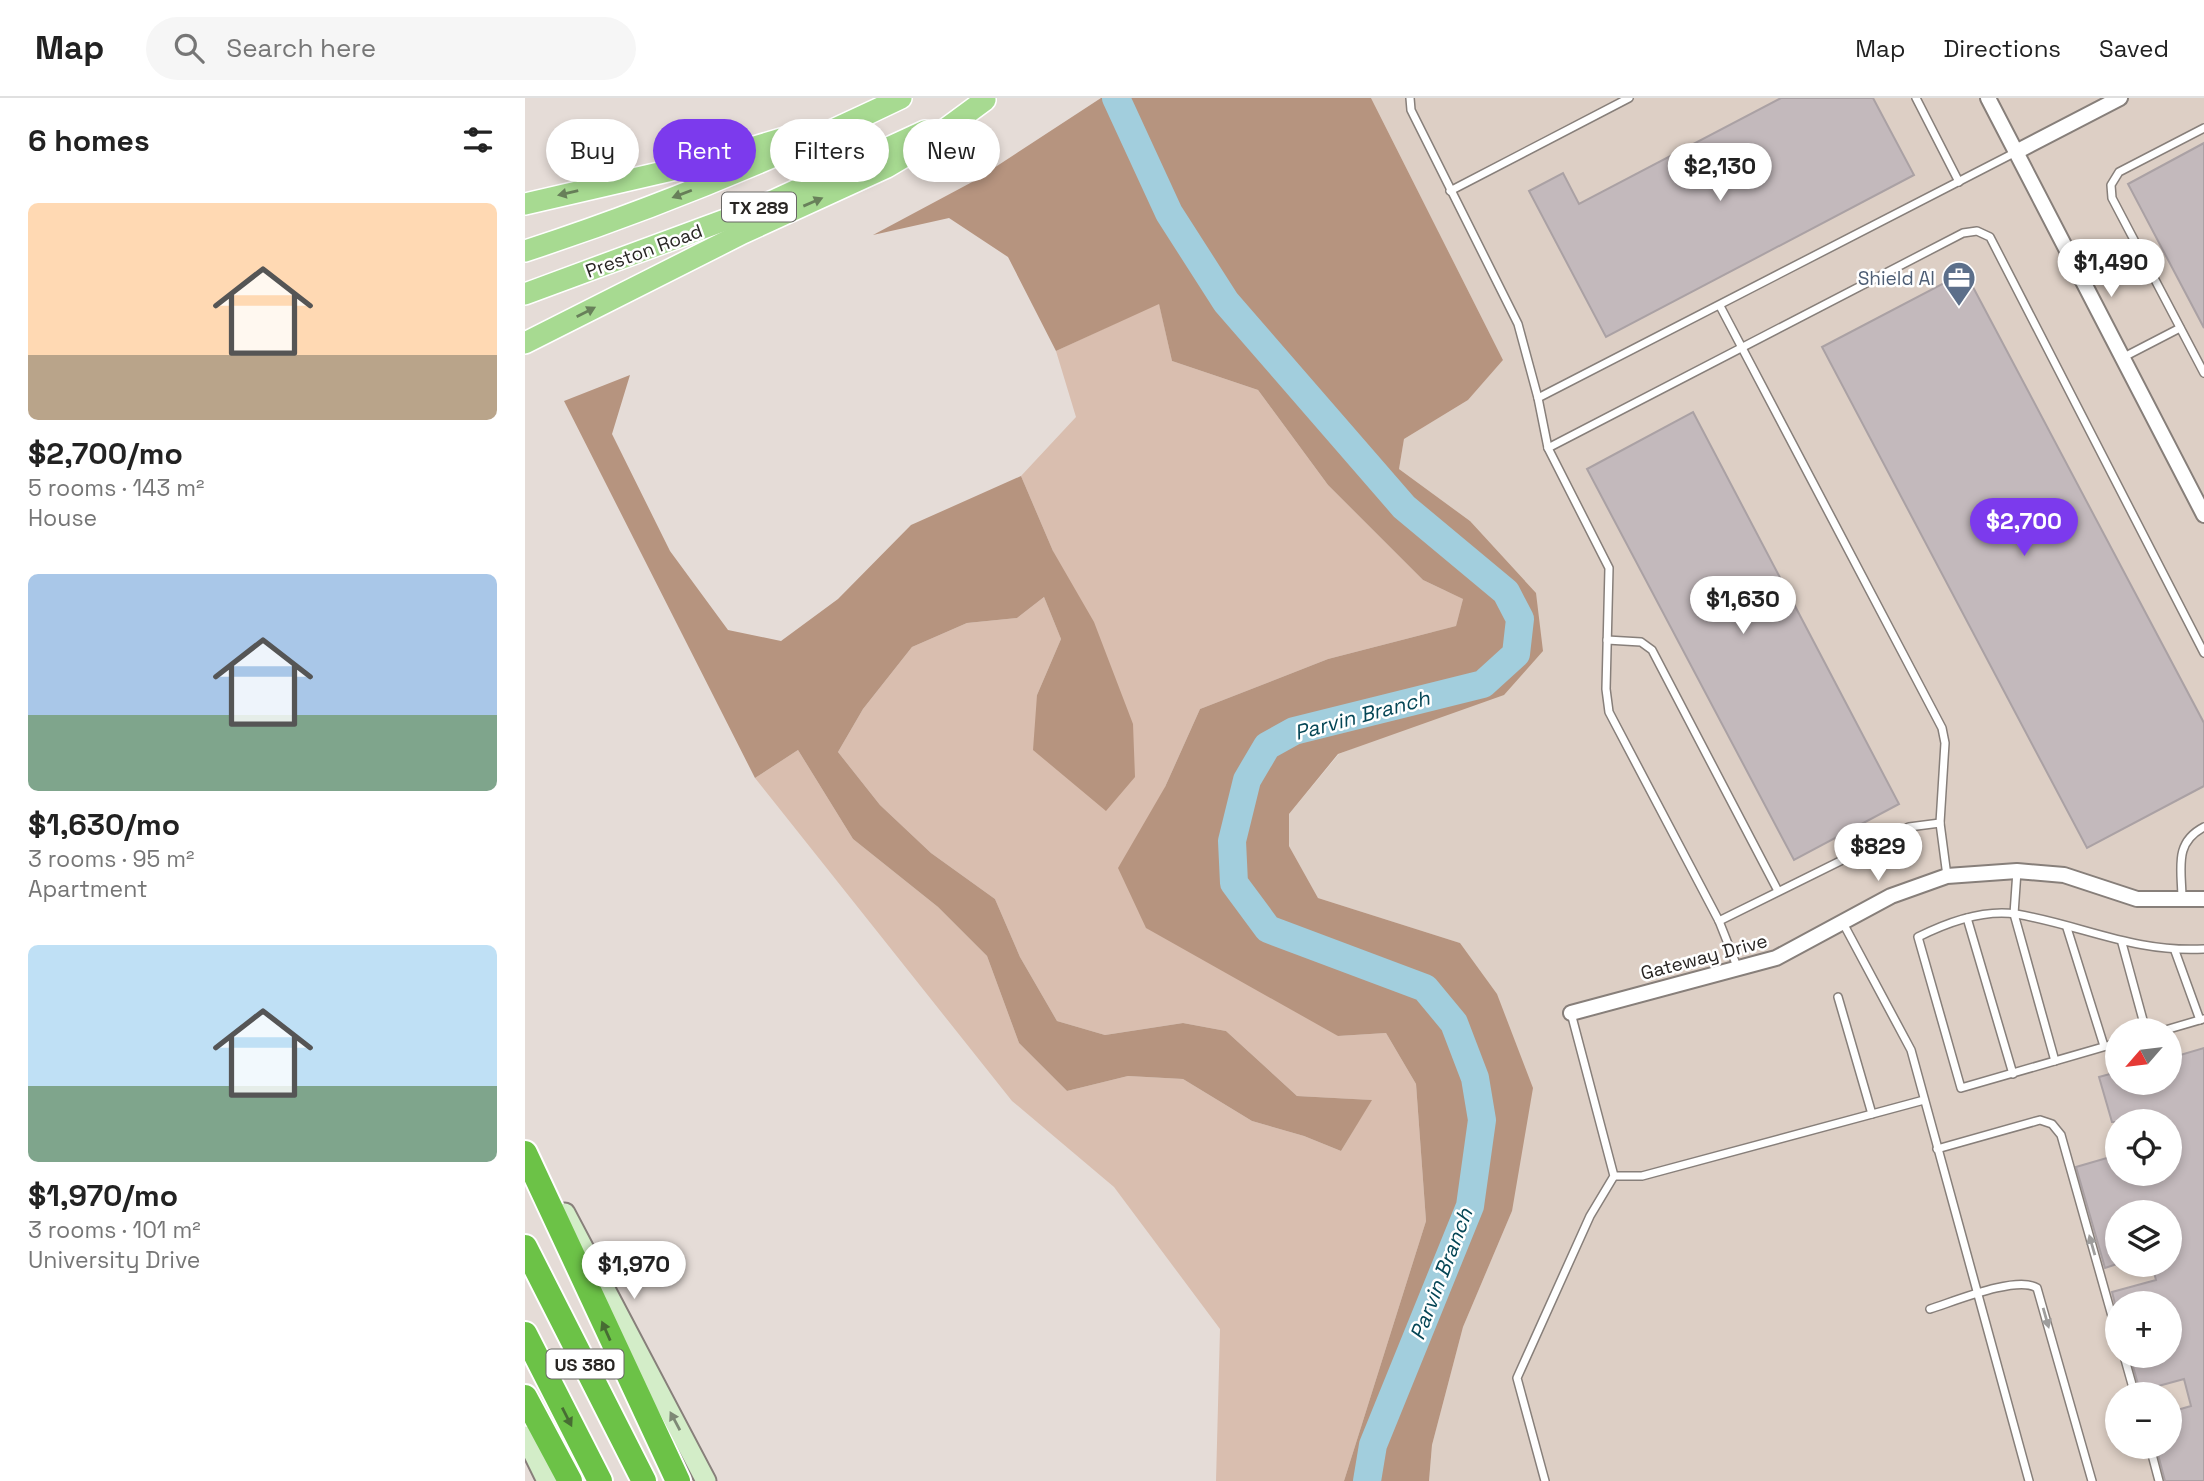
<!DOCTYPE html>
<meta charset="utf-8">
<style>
:root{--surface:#fff;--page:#f6f6f6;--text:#222;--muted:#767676;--line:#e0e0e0;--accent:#7c3aed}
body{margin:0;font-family:"Space Grotesk",sans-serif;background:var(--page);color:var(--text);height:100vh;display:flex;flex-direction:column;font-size:26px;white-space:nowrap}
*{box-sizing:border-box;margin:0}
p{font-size:23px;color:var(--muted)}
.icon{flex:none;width:38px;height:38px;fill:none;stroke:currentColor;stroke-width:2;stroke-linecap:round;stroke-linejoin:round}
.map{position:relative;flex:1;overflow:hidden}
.panel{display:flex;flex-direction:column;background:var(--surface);width:525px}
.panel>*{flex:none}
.hud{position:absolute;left:21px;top:21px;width:665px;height:63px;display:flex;gap:14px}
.needle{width:46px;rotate:242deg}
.tools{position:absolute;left:1580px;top:920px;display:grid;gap:14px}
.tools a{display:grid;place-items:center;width:77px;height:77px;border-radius:50%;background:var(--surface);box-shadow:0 4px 10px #0003;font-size:35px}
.price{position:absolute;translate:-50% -60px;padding:0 16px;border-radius:24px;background:#fff;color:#222;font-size:23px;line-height:46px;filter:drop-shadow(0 2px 4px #0008)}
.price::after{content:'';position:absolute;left:50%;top:42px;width:21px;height:16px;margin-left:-10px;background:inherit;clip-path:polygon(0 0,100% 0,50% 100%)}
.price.on{background:var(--accent);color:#fff}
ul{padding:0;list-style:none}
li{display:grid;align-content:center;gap:14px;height:371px;padding:0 28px}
li span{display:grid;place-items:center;height:217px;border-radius:10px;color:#555}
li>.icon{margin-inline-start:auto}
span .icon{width:126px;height:126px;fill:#fffc;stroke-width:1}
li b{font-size:30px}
h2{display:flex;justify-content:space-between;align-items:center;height:84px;padding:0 28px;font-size:30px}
.pill{padding:0 24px;border-radius:32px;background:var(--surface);box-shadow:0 4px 10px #0003;font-size:24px;line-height:63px}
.pill.on{background:var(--accent);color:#fff}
header{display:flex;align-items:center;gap:42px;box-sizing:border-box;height:98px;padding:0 35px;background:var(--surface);border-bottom:2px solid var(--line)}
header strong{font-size:33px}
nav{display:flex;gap:38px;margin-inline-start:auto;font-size:24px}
.search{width:490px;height:63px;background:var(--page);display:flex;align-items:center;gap:18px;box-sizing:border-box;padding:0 24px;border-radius:38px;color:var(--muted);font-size:26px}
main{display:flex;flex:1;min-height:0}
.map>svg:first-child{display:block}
.built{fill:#ddcfc5;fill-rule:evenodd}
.green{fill:#d9beaf}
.forest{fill:#b6947f}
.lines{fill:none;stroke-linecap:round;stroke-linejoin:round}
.river{stroke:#a2cedd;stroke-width:28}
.building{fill:#c3b9bc;stroke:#aaa1a4;stroke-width:2}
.lane-casing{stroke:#877f7a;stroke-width:10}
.street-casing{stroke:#877f7a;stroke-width:18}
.secondary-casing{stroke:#877f7a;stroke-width:23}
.primary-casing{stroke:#fff;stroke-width:24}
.highway-casing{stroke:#fff;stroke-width:28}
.lane{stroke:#fff;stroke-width:7}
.street{stroke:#fff;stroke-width:14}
.secondary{stroke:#d3edc8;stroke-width:19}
.primary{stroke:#a7da91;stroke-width:21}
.highway{stroke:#6cc247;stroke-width:24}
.oneway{fill:#68805a}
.oneway2{fill:#9e9d9c}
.oneway3{fill:#476c33}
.oneway4{fill:#7e8976}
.labels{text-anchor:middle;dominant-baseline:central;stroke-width:5;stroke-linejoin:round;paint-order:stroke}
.shield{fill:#fff;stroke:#686665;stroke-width:2}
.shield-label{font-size:18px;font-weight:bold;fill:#282523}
.street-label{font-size:19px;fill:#282523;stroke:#fff}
.service-label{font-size:19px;fill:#4e5e75;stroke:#fff;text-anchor:end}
.water-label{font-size:21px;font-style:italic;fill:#054656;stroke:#fff}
</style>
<header>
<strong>Map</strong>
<div class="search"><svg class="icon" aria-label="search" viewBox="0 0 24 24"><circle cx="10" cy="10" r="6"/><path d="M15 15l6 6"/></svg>Search here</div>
<nav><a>Map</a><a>Directions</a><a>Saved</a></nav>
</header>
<main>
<section class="panel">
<h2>6 homes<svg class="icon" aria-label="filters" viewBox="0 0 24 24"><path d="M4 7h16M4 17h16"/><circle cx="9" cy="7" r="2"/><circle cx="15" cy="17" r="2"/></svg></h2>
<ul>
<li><span style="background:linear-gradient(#ffd9b3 70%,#b9a48a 0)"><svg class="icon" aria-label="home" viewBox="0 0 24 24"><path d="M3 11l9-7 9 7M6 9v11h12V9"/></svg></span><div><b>$2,700/mo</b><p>5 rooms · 143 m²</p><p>House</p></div></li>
<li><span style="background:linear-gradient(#a9c7e8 65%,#7fa58c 0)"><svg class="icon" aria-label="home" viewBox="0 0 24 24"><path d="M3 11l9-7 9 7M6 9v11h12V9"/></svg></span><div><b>$1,630/mo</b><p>3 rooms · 95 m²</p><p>Apartment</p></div></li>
<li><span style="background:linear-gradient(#bfe0f5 65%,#7fa58c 0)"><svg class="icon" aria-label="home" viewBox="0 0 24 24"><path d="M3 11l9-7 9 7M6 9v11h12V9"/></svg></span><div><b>$1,970/mo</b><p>3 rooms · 101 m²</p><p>University Drive</p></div></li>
</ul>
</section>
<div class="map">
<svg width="1679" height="1383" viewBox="0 0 1679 1383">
<rect width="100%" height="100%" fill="#e5dcd7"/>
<path class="built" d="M846 0H1679V1383H904L907 1347 938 1229 987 1113 935 845 793 800 764 748V716L814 656 874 632 945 423 874 371 879 341 943 302 978 262ZM1592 933H1645V985H1592ZM1592 1024H1645V1076H1592ZM1592 1115H1645V1167H1592ZM1592 1206H1645V1258H1592ZM1592 1297H1645V1349H1592Z"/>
<polygon class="green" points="634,205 647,263 733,292 803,387 898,482 938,501 931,528 803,561 675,611 640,689 813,938 861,935 891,986 901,1123 819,1383 691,1383 695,1231 589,1089 487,1003 230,680 273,652 328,741 413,809 462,858 494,945 542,993 603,978 658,981 727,1023 779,1038 816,1053 846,1002 772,998 701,933 658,925 580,937 532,923 495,859 470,801 406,755 355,707 313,654 338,611 387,549 442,525 492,520 519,499 536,541 512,597 581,712 528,453 496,378 551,319 531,253"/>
<g class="forest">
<polygon points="576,0 846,0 978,262 943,302 879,341 874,371 945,423 1011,495 1018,553 979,597 813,656 764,716 764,748 793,800 935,845 972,896 1008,990 987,1113 938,1229 907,1347 904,1383 819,1383 901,1123 891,986 861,935 813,938 621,830 593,770 640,689 675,611 803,561 931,528 938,501 898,482 803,387 733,292 647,263 634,206 531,253 483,159 424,120 348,137 449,83"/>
<polygon points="105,277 87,336 145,453 203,532 256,543 313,501 386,427 496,378 528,453 569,524 608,626 610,679 581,713 508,652 512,597 536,541 519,499 492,520 442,525 387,549 338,611 313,654 355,707 406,755 470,801 495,859 532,923 580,937 658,925 701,933 772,998 847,1002 816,1053 779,1038 727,1023 658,981 603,978 542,993 494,945 462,858 413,809 328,741 273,652 230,680 39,303"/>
</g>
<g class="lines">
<polyline class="river" points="591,0 644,115 701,204 879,409 981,494 995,521 991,556 958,586 769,633 742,648 722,682 707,743 709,785 743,831 900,890 929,925 950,980 957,1022 945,1108 848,1347 842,1383"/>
</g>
<g class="building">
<polygon points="1256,0 1348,0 1389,77 1081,239 1004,93 1038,75 1054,106"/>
<polygon points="1679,45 1679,230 1603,86"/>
<polygon points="1440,174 1679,625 1679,688 1562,750 1297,249"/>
<polygon points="1168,314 1374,706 1269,762 1062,371"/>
<polygon points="1679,950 1679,1383 1640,1383 1631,1349 1645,1349 1645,1314 1666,1308 1659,1281 1615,1293 1605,1258 1645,1258 1645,1206 1590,1206 1587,1194 1631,1182 1627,1167 1645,1167 1645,1115 1592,1115 1592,1166 1580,1170 1551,1069 1592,1057 1592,1076 1645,1076 1645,1024 1587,1024 1574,979 1592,974 1592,985 1645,985 1645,960"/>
</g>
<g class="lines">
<defs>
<g id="lane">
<polyline points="885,0 886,12 993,226 1013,300"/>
<polyline points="1391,0 1434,84"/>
<polyline points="1679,30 1594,74 1586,87 1587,100 1679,275"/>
<polyline points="925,93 1104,0"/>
<polyline points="1195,208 1417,630 1420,645 1415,725 1422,778"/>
<polyline points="1597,260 1655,230"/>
<polyline points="1023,350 1438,135 1452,133 1465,139 1679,555"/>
<polyline points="1082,542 1116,544 1127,552 1253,793"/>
<polyline points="1492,773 1489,816 1530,963"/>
<path d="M1657 802C1657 771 1648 745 1679 729"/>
<polyline points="1442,820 1488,976"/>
<polyline points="1194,823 1384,729 1415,725"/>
<polyline points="1318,825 1386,952 1504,1383"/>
<polyline points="1542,830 1579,948"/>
<polyline points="1597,845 1621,933"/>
<polyline points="1650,853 1675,922"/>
<polyline points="1213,871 1194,823 1084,614 1081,591 1084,470 1023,350 1013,300 1491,54"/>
<polyline points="1313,899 1347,1016"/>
<polyline points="1637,933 1678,921"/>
<path d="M1592 945 1436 990 1393 839C1421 825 1458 811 1491 816 1557 827 1609 855 1679 851"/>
<polyline points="1412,1051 1515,1022 1527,1026 1536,1037 1592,1236"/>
<polyline points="1089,1078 1117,1078 1399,1002"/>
<path d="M1405 1211C1428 1204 1492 1177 1512 1190L1567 1383"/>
<polyline points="1599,1258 1610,1297"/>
<polyline points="1625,1349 1634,1383"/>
<polyline points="1020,1383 992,1280 1065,1118 1089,1078 1046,915"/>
</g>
<g id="street">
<polyline points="1463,0 1679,417"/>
<polyline points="1491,54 1595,0"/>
<polyline points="1046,915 1251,860 1366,798 1422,778 1492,773 1539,777 1612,801 1679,801"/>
</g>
<g id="secondary">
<polyline points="40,1115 181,1383"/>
<polyline points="0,1338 22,1383"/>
</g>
<g id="primary">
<polyline points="0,106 173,66 266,38"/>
<path d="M0 153C129 111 254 59 376 0"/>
<polyline points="0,196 235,109 400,33"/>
<polyline points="0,245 218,135 362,69 399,47 460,2"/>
</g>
<g id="highway">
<polyline points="0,1055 153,1383"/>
<polyline points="0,1149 119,1383"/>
<polyline points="0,1236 75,1383"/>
<polyline points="0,1299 45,1383"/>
</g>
</defs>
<use href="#lane" class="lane-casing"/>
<use href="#street" class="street-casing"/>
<use href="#secondary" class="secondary-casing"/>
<use href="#primary" class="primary-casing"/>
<use href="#highway" class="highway-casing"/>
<use href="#lane" class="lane"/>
<use href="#street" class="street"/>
<use href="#secondary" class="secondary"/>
<use href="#primary" class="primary"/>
<use href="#highway" class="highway"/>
</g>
<defs><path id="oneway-solid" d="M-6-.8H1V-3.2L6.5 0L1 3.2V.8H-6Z" transform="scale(1.75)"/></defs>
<g class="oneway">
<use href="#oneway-solid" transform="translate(43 95) rotate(167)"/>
<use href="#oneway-solid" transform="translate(157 96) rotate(159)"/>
<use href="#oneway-solid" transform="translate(288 104) rotate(-23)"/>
<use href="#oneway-solid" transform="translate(61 214) rotate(-27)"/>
</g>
<g class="oneway2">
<use href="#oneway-solid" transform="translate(1567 1147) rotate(-106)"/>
<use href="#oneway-solid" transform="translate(1521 1220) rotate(74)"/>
</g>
<g class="oneway3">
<use href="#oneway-solid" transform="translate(81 1233) rotate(-114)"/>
<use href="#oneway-solid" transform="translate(42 1319) rotate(63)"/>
</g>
<use class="oneway4" href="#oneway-solid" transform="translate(150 1323) rotate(-118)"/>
<defs>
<symbol id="office-pin" viewBox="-11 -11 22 30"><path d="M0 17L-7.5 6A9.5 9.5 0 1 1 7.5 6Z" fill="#5c6f8a" stroke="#fff"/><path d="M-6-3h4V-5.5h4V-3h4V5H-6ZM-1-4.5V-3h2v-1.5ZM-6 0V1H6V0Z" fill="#fff"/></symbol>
</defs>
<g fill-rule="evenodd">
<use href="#office-pin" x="1415" y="161" width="38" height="52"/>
</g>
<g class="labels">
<g class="shield">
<rect x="197" y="94.5" width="74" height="29" rx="5"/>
<rect x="21.5" y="1251.5" width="77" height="29" rx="5"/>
</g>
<g class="shield-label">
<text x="234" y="109">TX 289</text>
<text x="60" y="1266">US 380</text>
</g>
<g class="street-label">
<text transform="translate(119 153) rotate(-20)">Preston Road</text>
<text transform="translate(1179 859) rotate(-15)">Gateway Drive</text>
</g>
<g class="service-label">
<text x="1410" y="180">Shield AI</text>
</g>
<g class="water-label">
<text transform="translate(837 617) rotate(-15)">Parvin Branch</text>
<text transform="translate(916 1176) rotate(-69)">Parvin Branch</text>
</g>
</g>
</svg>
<div class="tools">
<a><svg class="needle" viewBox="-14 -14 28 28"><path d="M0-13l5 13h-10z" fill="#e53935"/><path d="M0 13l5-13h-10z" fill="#767676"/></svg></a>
<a><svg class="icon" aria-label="locate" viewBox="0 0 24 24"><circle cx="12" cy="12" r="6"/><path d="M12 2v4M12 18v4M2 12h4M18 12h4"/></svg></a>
<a><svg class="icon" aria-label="layers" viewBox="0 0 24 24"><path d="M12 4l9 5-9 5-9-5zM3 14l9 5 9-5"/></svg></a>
<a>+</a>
<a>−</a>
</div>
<b class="price" style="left:1195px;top:105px">$2,130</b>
<b class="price" style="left:1586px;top:201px">$1,490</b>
<b class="price on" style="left:1499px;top:460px">$2,700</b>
<b class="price" style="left:1218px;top:538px">$1,630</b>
<b class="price" style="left:1353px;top:785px">$829</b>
<b class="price" style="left:109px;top:1203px">$1,970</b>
<div class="hud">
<a class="pill">Buy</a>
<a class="pill on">Rent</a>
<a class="pill">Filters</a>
<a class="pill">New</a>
</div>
</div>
</main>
